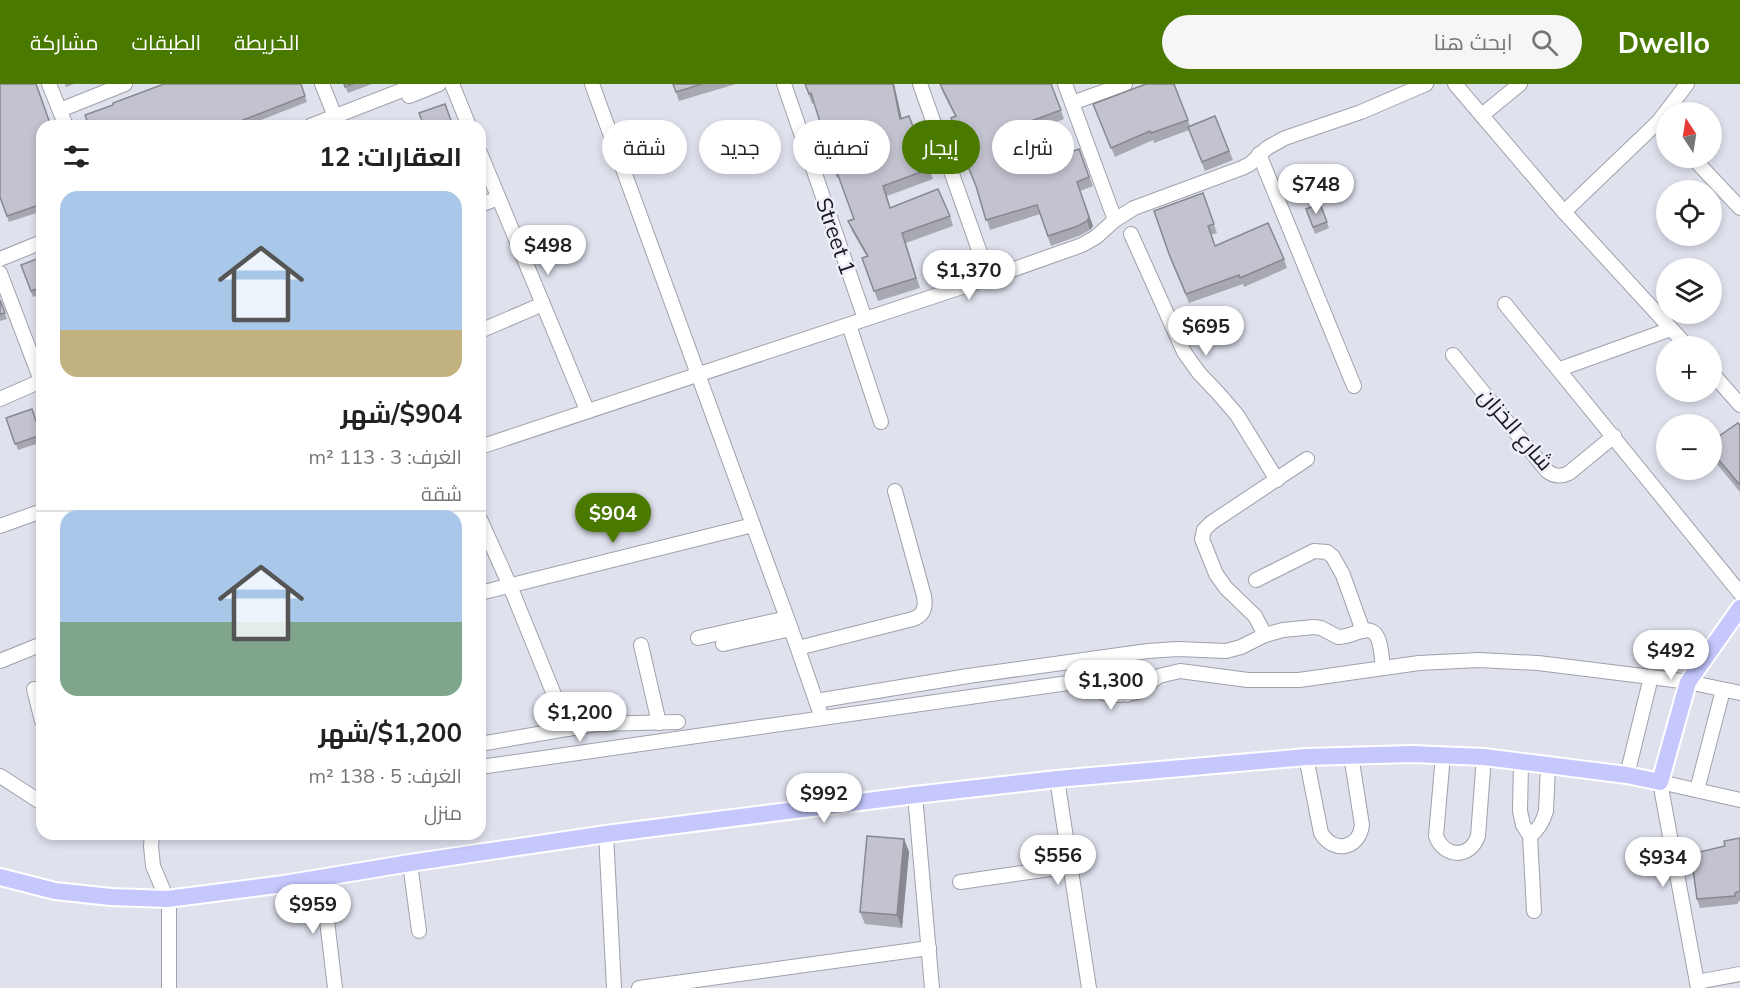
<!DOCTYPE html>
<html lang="ar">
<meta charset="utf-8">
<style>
:root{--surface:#fff;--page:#f6f6f6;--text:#222;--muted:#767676;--line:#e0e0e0;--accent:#4a7900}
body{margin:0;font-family:Mulish,Cairo,sans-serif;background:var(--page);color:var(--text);direction:rtl;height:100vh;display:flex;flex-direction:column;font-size:22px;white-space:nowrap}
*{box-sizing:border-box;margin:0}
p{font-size:20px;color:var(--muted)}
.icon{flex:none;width:33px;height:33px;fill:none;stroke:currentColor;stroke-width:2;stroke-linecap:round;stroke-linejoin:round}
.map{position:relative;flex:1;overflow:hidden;direction:ltr}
.details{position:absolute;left:36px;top:36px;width:450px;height:720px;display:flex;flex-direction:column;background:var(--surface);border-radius:18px;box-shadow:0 3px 9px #0003;direction:rtl}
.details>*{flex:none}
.hud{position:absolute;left:504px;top:36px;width:570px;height:54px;direction:rtl;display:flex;gap:12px}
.needle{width:39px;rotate:348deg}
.tools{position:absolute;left:1656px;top:18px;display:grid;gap:12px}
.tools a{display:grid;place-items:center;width:66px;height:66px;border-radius:50%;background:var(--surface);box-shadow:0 3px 9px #0003;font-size:30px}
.price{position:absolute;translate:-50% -51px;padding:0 14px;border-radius:21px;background:#fff;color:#222;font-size:20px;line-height:39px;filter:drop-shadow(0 2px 3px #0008)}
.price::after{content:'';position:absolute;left:50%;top:36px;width:18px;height:14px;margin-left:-9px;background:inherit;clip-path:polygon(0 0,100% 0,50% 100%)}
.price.current{background:var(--accent);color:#fff}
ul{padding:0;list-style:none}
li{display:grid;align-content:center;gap:12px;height:318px;padding:0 24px}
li+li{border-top:2px solid var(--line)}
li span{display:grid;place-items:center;height:186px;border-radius:18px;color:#555}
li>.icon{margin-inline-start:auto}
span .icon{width:108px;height:108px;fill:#fffc;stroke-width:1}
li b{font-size:26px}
h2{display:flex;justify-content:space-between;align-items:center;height:72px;padding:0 24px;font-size:26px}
.tag{padding:0 21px;border-radius:27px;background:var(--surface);box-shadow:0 3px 9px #0003;font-size:21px;line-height:54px}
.tag.current{background:var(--accent);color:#fff}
header{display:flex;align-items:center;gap:36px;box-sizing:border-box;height:84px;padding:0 30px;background:var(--accent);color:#fff}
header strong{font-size:28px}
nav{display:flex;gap:33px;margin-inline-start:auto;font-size:21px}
.search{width:420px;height:54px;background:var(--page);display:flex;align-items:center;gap:15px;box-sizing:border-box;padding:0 21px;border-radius:33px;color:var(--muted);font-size:22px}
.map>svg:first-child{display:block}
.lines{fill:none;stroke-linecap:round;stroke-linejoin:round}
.minor-casing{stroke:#9fa1ac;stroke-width:16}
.major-casing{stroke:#fff;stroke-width:20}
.minor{stroke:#fff;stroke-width:14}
.major{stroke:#c5c7fd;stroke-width:16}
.wall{fill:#a7a8b2}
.shaded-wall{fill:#888891}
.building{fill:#c2c3cf;stroke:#888891;stroke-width:1.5}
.labels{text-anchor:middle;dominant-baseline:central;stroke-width:5;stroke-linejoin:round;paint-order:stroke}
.street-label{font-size:22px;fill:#17181c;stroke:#edeefa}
</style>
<header>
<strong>Dwello</strong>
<div class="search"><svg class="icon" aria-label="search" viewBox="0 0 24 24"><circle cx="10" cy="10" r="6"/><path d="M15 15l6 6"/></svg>ابحث هنا</div>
<nav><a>الخريطة</a><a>الطبقات</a><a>مشاركة</a></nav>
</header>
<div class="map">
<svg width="1740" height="904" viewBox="0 0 1740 904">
<rect width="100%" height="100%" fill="#dfe1ed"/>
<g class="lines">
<defs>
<g id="minor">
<polyline points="49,0 66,42"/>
<polyline points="322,0 338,40"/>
<polyline points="452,0 469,42"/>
<polyline points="592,0 791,545 822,634"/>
<polyline points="784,0 865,235"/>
<polyline points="920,0 989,194"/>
<polyline points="1065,0 1115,136"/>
<polyline points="1455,0 1564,128 1687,262"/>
<polyline points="409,12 439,0"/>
<polyline points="1072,19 1125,0"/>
<polyline points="60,26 125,0"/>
<polyline points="1482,31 1520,0"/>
<polyline points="310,42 418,0"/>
<polyline points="480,69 587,326"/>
<polyline points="1259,70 1354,302"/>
<polyline points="1693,74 1740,124"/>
<polyline points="480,121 498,114"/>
<polyline points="1564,128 1659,37 1687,0"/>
<polyline points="1131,150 1184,268 1199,289 1218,309 1237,331 1277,396"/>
<polyline points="0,175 42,158"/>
<polyline points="0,189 42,299"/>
<polyline points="1505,220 1740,509"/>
<polyline points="849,241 881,338"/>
<polyline points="480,247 543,220"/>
<path d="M1453 271 1547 387C1555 393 1561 393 1569 389L1614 352"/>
<polyline points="1560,285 1671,245"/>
<polyline points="1712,289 1740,321"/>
<polyline points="0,315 41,297"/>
<polyline points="480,363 989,194 1082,161 1096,153 1115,136 1134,124 1242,84 1250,80 1267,64 1285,54 1361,28 1426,0"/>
<polyline points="480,435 510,502 568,645"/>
<polyline points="0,442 42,427"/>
<polyline points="1256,496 1314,467 1327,468 1333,473 1343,491 1363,547"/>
<polyline points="480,509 753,441"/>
<polyline points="1265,551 1255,532 1226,504 1216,490 1202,455 1204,446 1211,439 1307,375"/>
<polyline points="698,554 787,534"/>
<polyline points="723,560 791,545"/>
<polyline points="641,561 659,639"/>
<path d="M798 564 913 535C924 531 926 523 924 512L895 407"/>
<polyline points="1122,572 1127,611"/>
<polyline points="0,577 42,560"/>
<polyline points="34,605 42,637"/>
<path d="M816 617 968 592 1148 567 1178 565 1226 567 1241 563 1265 551 1283 546 1314 543 1321 544 1338 553C1347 553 1354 549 1362 547 1382 541 1381 570 1383 584"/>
<polyline points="480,660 596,640 678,638"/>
<path d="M1443 671 1436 752C1444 774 1470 775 1478 752L1484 673"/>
<path d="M1306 673 1321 749C1334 770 1359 765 1362 741L1351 671"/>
<polyline points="1521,679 1520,727 1523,741 1530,752 1534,827"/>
<polyline points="480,683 1075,598 1090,601 1103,609 1119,611 1138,608 1159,592 1180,587 1248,596 1299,596 1419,579 1479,576 1538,579 1651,593 1688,598 1740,609"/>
<polyline points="1627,691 1651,593"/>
<polyline points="0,692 42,719"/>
<polyline points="1057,695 1089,904"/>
<polyline points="1697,706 1723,606"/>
<polyline points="915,711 932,904"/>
<polyline points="152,750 151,762 153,782 164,808 169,823 169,904"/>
<polyline points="606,750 614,904"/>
<path d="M1530 752C1539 745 1543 738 1546 727L1548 681"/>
<polyline points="410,779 419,847"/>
<polyline points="322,794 335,904"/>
<polyline points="960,798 1071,782"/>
<polyline points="1697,898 1740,890"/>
<polyline points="639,904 929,864"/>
<polyline points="1698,904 1660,698 1740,716"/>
</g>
<polyline id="major" points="0,793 55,807 111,813 167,815 284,800 410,779 606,750 915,711 1057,695 1306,673 1412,670 1484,673 1627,691 1660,698 1688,598 1740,524"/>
</defs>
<use href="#minor" class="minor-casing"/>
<use href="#major" class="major-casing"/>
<use href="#minor" class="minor"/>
<use href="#major" class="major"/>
</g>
<g class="wall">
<polygon points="65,0 74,0 66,3"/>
<polygon points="301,0 307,18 246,42 89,42"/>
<polygon points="344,0 372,0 348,9"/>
<polygon points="673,0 736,0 679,17"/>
<polygon points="805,0 894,0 902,35 909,32 933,95 887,112 890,124 950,132 953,142 906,159 920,204 878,217 862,174 867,173 852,147 848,137 854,135 839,93 837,94 821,56 825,54 814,19 812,20"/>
<polygon points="940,0 1051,0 1064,35 1011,55 1023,86 1079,65 1093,102 1080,107 1093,142 1090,146 1081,151 1051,162 1040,130 990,146 955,32 943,9"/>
<polygon points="1174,0 1190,42 1215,32 1233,76 1205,87 1189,46 1154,59 1153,56 1115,73 1093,20"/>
<polygon points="42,42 42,127 9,138 0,113"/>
<polygon points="1203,109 1217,149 1211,151 1215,162 1284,175 1287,184 1244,203 1243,200 1189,219 1172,179 1154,127"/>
<polygon points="1320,120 1329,144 1315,150 1306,125"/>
<polygon points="42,173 42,210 33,213 21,181"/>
<polygon points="0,216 7,235 0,237"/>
<polygon points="32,325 42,353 42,358 18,366 6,334"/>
<polygon points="1740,341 1740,408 1712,374 1712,357"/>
<polygon points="1740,754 1740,817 1738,818 1738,820 1700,824 1697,815"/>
<polygon points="904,755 909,768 902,844 865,840 860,828"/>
</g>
<g class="shaded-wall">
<polygon points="893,0 894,0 904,45 900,35"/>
<polygon points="1077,98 1093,142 1090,146 1087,137"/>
<polygon points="904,755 909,768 902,844 897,831"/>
</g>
<g class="building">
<polygon points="0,0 36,0 51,42 42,42 42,120 7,132 0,113"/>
<polygon points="164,0 301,0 305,12 243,36 245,41 243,42 89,42 85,31 113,21 113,19"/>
<polygon points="344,0 353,0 345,3"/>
<polygon points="673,0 702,0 676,8"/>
<polygon points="805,0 893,0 900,35 909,32 929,85 883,102 890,124 938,105 950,132 902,149 916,194 874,207 862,174 868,172 848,137 854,135 835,83 833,84 821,56 825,54 811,9 809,10"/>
<polygon points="940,0 1051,0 1061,26 1007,46 1023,86 1079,65 1089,93 1077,98 1089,133 1087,137 1078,142 1048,152 1037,121 986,136 976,102 962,68 964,67 951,34 956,32"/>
<polygon points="1146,0 1174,0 1188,36 1151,49 1150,47 1111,64 1093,20"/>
<polygon points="445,20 453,42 424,42 419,29"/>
<polygon points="1215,32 1229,67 1202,78 1188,43"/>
<polygon points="1203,109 1214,140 1208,142 1215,162 1268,139 1284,175 1240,194 1239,191 1186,210 1169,170 1154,127"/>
<polygon points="1320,120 1327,138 1313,143 1306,125"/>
<polygon points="42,173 42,203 31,207 21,181"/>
<polygon points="0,216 5,229 0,230"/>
<polygon points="32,325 41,351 15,360 6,334"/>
<polygon points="1738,339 1740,341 1740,401 1712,368 1712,357"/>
<polygon points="867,752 904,755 897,831 860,828"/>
<polygon points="1740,754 1740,807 1735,809 1735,812 1697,815 1691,770 1725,762 1724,757"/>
</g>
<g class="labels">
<g class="street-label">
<text transform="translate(836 152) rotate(71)">Street 1</text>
<text transform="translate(1516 345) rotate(49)">شارع الخزان</text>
</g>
</g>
</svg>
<div class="tools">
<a><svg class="needle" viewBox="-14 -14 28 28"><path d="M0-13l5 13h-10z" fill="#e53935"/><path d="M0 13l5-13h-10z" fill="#767676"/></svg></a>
<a><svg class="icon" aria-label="locate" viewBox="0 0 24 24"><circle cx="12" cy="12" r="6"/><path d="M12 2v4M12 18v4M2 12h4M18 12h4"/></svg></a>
<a><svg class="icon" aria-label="layers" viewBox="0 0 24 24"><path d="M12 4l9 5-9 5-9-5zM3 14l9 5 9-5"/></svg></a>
<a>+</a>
<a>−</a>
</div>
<b class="price" style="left:1316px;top:131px">$748</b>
<b class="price" style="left:548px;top:192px">$498</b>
<b class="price" style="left:969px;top:217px">$1,370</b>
<b class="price" style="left:1206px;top:273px">$695</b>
<b class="price current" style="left:613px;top:460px">$904</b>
<b class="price" style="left:1671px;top:597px">$492</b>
<b class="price" style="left:1111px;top:627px">$1,300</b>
<b class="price" style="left:580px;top:659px">$1,200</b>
<b class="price" style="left:824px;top:740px">$992</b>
<b class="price" style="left:1058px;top:802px">$556</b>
<b class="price" style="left:1663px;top:804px">$934</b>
<b class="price" style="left:313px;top:851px">$959</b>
<div class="hud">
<a class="tag">شراء</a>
<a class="tag current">إيجار</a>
<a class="tag">تصفية</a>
<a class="tag">جديد</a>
<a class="tag">شقة</a>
</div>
<section class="details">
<h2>العقارات: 12<svg class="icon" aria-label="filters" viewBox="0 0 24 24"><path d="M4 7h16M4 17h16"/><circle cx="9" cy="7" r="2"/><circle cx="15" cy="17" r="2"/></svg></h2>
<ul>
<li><span style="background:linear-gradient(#a9c7e8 75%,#c2b280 0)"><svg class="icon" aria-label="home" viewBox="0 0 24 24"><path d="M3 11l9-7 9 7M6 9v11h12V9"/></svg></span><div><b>$904/شهر</b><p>الغرف: 3 · 113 m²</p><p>شقة</p></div></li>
<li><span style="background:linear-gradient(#a9c7e8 60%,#7fa58c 0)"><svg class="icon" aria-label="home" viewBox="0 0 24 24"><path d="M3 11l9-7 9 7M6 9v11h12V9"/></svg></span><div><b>$1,200/شهر</b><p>الغرف: 5 · 138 m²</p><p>منزل</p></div></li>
</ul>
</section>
</div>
